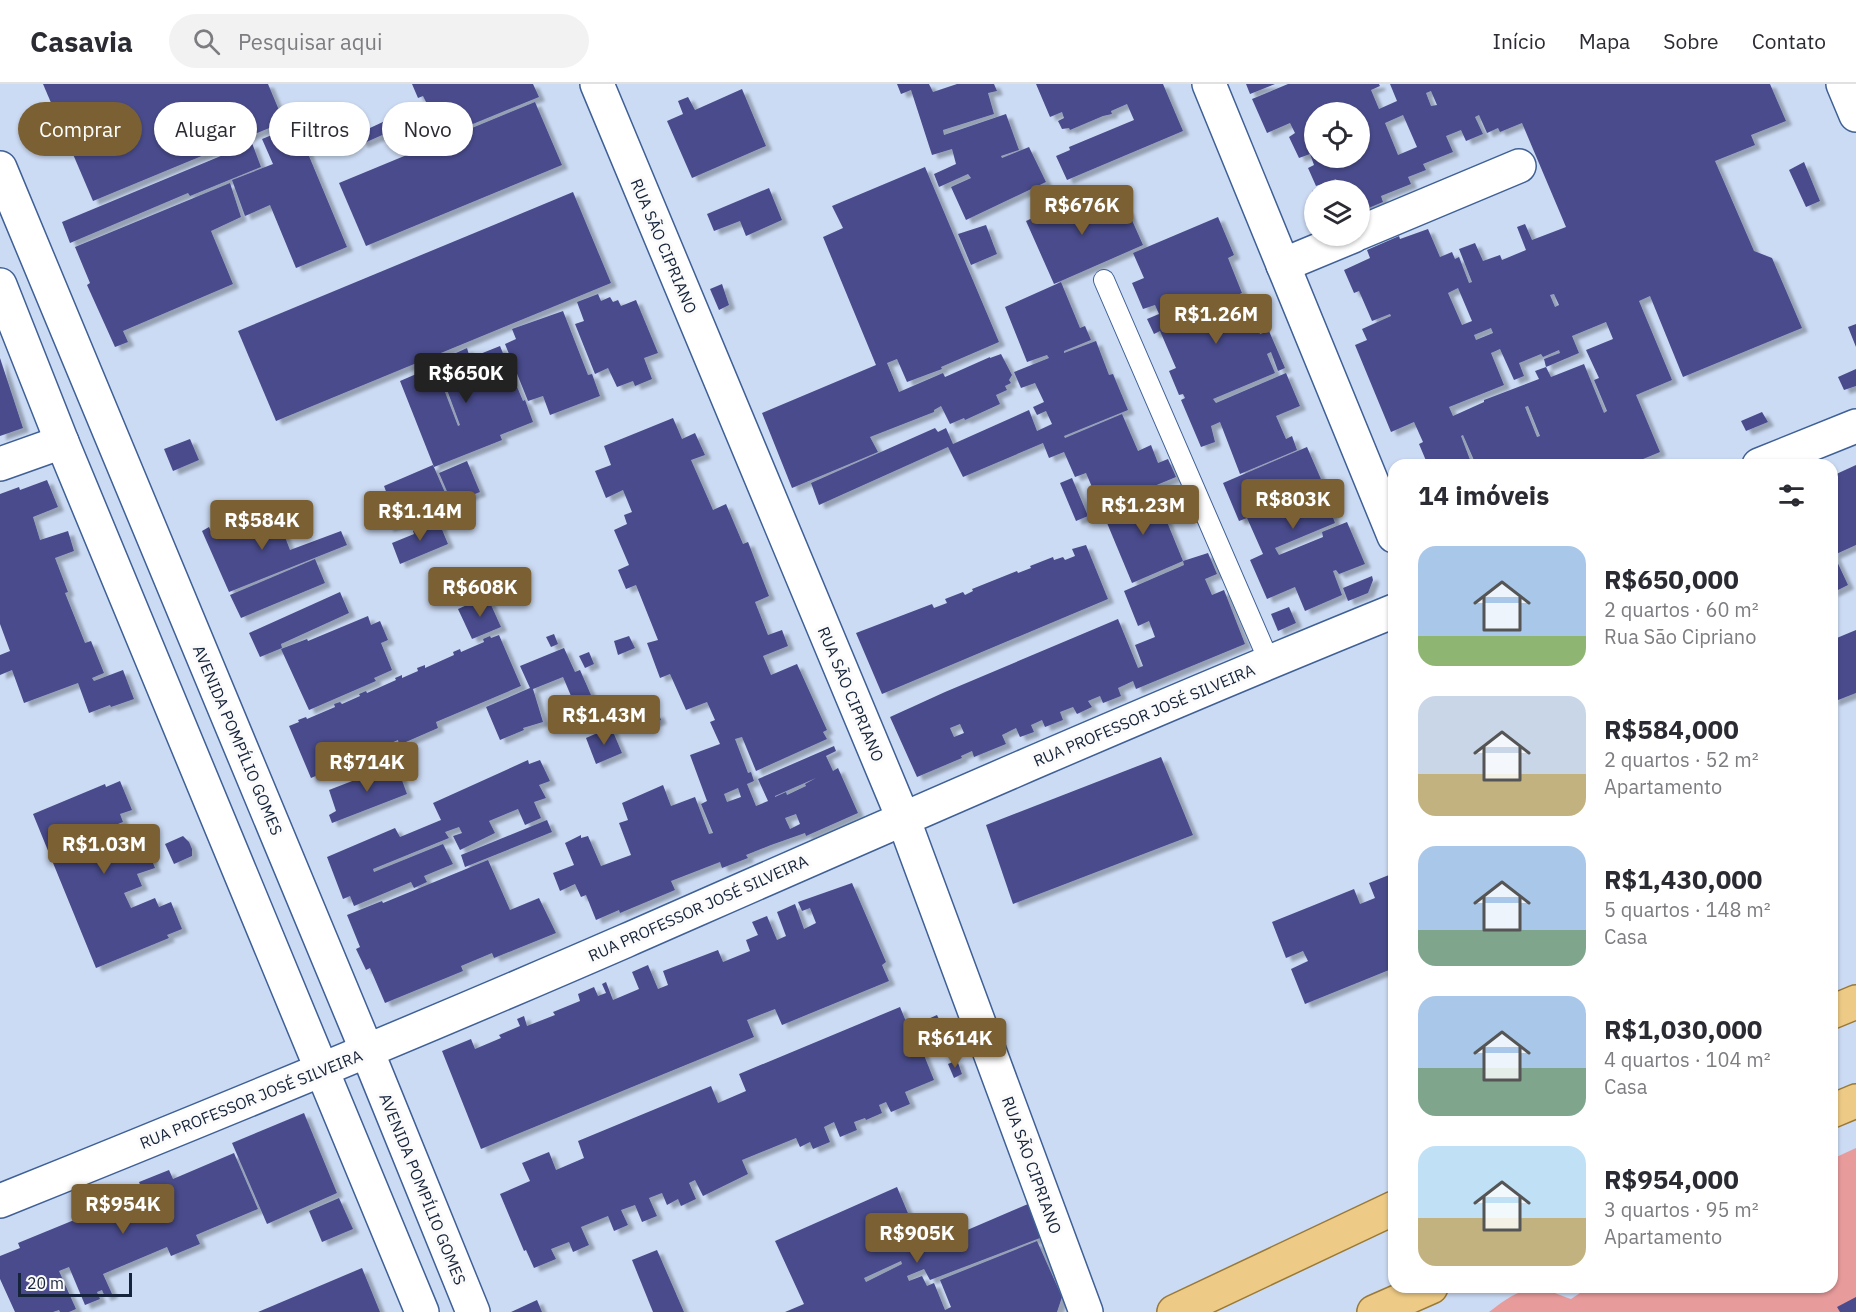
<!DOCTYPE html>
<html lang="pt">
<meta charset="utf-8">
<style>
:root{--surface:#fff;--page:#f2f2f3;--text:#2b2b33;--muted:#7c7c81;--line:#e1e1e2;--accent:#7a6032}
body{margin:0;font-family:"IBM Plex Sans",sans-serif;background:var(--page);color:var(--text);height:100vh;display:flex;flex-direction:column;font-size:22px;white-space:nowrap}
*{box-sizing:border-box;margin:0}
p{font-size:20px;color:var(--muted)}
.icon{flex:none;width:33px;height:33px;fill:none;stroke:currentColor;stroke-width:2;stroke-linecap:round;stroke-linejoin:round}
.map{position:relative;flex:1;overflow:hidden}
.drawer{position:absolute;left:1388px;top:375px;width:450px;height:834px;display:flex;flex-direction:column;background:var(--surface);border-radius:18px;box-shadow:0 2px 4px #0004}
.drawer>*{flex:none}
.top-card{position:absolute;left:18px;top:18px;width:570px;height:54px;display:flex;gap:12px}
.buttons{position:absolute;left:1304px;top:18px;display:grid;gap:12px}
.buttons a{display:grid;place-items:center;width:66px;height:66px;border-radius:50%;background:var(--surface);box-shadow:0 2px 4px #0004;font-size:30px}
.scale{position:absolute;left:18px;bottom:15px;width:114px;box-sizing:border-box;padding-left:6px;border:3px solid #16243b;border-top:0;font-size:16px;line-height:21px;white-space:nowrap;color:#16243b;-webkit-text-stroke:4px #fbfbfb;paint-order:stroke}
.price{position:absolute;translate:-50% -51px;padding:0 14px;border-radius:6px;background:var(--accent);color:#fff;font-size:20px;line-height:39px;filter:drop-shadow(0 2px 3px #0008)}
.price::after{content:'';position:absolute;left:50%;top:36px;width:18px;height:14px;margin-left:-9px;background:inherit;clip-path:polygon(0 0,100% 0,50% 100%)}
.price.active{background:#222;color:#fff}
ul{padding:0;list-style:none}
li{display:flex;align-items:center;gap:18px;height:150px;padding:0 30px}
li span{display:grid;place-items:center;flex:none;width:168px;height:120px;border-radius:18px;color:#555}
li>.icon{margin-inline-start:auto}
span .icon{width:72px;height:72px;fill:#fffc;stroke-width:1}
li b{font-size:26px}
h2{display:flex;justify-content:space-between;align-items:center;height:72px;padding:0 30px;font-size:26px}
.chip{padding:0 21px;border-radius:27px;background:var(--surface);box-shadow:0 2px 4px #0004;font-size:21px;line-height:54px}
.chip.active{background:var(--accent);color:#fff}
header{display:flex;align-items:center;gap:36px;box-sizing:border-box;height:84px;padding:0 30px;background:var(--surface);border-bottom:2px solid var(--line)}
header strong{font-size:28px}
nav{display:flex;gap:33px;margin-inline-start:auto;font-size:21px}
.search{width:420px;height:54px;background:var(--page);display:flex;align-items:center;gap:15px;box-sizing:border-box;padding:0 21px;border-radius:33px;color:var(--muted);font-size:22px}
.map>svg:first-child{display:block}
.green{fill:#e89b9b}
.building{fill:#494b8c;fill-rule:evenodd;filter:url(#shadow)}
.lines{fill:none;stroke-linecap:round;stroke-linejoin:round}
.lane-casing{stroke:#3f6096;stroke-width:22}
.street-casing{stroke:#3f6096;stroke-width:36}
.secondary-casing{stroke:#3f6096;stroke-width:36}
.primary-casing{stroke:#9a7936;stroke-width:36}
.lane{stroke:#fff;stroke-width:20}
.street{stroke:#fff;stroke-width:33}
.secondary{stroke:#fff;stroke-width:33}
.primary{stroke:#edca85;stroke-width:33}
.labels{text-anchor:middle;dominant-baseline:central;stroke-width:6;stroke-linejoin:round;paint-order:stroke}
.street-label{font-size:16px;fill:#16243b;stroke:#fbfbfb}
</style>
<header>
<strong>Casavia</strong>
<div class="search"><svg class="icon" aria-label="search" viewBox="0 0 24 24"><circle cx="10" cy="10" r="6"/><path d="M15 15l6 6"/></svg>Pesquisar aqui</div>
<nav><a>Início</a><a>Mapa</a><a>Sobre</a><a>Contato</a></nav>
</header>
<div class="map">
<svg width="1856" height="1228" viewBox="0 0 1856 1228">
<defs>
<filter id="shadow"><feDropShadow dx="6" dy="4" stdDeviation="1.5" flood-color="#0004"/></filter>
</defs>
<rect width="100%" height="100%" fill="#ccdbf4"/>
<path class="green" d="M1856 1064V1228H1489C1503 1217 1521 1203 1540 1205 1550 1206 1561 1212 1571 1215L1589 1203H1832V1075Z"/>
<g class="building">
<polygon points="43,0 268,0 284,38 93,117"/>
<polygon points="412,0 533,0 539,13 451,49 450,47 443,50 438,39 437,40 423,12 418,14"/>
<polygon points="897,0 929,0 933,8 957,0 994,0 997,7 988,9 994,30 943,46 944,51 1006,30 1019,66 1001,72 1002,74 1029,63 1046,98 966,136 951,103 971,94 968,90 939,103 934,90 956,80 952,65 932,71 911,6 901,10"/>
<polygon points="1036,0 1163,0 1183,47 1067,96 1056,72 1070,66 1069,63 1134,36 1127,20 1111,27 1112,30 1103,32 1070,46 1069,44 1062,45 1058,37 1064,34 1062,28 1050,33"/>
<polygon points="1246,0 1275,0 1250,10"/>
<path d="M1288 0H1379L1380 2 1371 6 1379 25 1397 17 1390 0H1770L1786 37 1751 51 1755 61 1715 77 1754 167 1772 174 1802 244 1683 293 1650 212 1639 217 1672 296 1636 311 1660 368 1636 378 1635 377 1625 380 1626 381H1476L1463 351 1461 352 1472 381H1423L1427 379 1419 360 1423 358 1414 338 1391 348 1355 261 1367 256 1362 245 1391 232 1390 230 1372 237 1359 207 1354 209 1344 186 1370 174 1367 166 1399 152 1400 155 1428 145 1440 173 1452 168 1455 175 1459 173 1469 199 1472 198 1459 165 1475 159 1483 177 1500 171 1502 176 1526 166 1517 143 1525 140 1532 156 1566 143 1522 39 1500 48 1498 44 1487 49 1479 31 1475 33 1483 50 1466 57 1461 46 1446 52 1453 68 1423 80 1426 86 1408 93 1411 100 1381 112 1383 118 1359 128V106H1314V113L1312 107 1337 97 1336 95 1316 102 1308 84 1314 81 1310 70 1299 74 1289 53 1295 49 1290 39 1267 49 1252 15ZM1431 7 1437 21 1431 22 1426 9ZM1314 28H1359V74H1314ZM1403 31 1417 63 1398 71 1385 39ZM1458 204 1472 237 1462 241 1448 209ZM1554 210 1559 221 1555 223 1550 211ZM1606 238 1613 255 1586 266 1599 294 1594 296 1607 327 1604 329 1584 280 1551 293 1546 283 1535 287 1539 295 1484 316V318L1453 332 1449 323 1504 301 1491 269 1500 265 1514 296 1524 292 1519 279 1541 270 1543 273 1559 266 1560 269 1544 275 1546 283 1579 269 1572 252ZM1491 244 1493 249 1476 256 1474 251ZM1528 322 1540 352 1537 353 1525 323Z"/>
<polygon points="742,5 766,62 692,94 667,37 683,30 678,17 688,13 695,26"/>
<polygon points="535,18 562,81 366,162 339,99"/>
<polygon points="385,37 389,48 362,60 357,50"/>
<polygon points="296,41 347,163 296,184 270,121 245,132 232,96 273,80 262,55"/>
<polygon points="252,59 261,83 190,112 188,109 70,159 62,138"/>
<polygon points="1804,78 1820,117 1806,123 1789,86"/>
<polygon points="925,83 999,258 941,283 942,285 907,298 897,275 887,279 899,308 943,289 945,293 990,273 990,274 1001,270 1012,291 1009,296 1011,299 1005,302 1007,306 996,311 1000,320 965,336 964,334 950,340 941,322 934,326 934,328 870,353 878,368 792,404 762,329 876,281 823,153 843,144 832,122"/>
<polygon points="230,99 241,133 211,147 233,200 123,247 128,258 115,263 87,201 90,199 75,163"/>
<polygon points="769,104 782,136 746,152 740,137 714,147 707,130"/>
<polygon points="573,108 611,199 276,337 238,247"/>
<polygon points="1089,108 1093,117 1105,111 1115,131 1127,125 1143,161 1054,200 1026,137"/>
<polygon points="1218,133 1234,171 1228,174 1242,209 1181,235 1182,238 1244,212 1260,250 1269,247 1285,284 1278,287 1271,268 1267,270 1275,289 1213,315 1216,319 1286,289 1300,322 1276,332 1286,355 1292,352 1297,366 1240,390 1220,338 1211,342 1215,358 1201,363 1181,316 1185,314 1183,310 1179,311 1169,287 1176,284 1160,247 1154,250 1147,235 1159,230 1155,221 1143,225 1132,199 1144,194 1133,169"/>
<polygon points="986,141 997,170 971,181 958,150"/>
<polygon points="1061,198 1080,244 1085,242 1091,256 1064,267 1064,269 1096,257 1109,291 1113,290 1128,326 1064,352 1065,354 1122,330 1138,367 1151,361 1158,379 1168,375 1176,393 1101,424 1086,389 1075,393 1064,368 1049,374 1043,359 963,393 948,363 819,421 811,399 935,344 938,348 946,344 953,360 1029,326 1037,347 1052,340 1046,327 1037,331 1033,323 1044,318 1035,299 1021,304 1014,288 1049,274 1047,271 1027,278 1005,223"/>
<polygon points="722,200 729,221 719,226 710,205"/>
<polygon points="598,210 601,217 610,213 613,218 618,216 621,222 636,216 658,269 644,274 652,295 635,302 633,297 617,303 608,284 595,290 575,240 584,237 577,218"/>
<polygon points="563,227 588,291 592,290 600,312 550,331 543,312 528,317 505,260 516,255 512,245"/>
<polygon points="1856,240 1856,263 1848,243"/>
<polygon points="500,262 523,317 525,316 533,338 500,351 502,356 434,383 400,297 435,282 458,342 460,341 440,287 451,282 447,273 467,264 470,274"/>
<polygon points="0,274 23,344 0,352"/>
<polygon points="1856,285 1856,302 1844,306 1838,293"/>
<polygon points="1762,328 1768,338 1746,347 1741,337"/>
<path d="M673 334 682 355 695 349 705 371 691 376 713 426 726 420 743 460 748 458 769 512 755 518 768 551 782 546 788 562 763 572 771 591 797 580 827 646 823 648 827 655 756 687 742 653 735 655 748 689 751 688 754 697 747 700 756 722 768 717 758 695 834 662 836 667 826 672 833 687 838 684 858 729 806 752 805 749 771 761 746 771 748 774 722 784 720 778 671 797 675 806 620 829 619 826 596 836 586 811 581 813 575 800 560 807 553 789 574 781 565 759 581 751V754L588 752 601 782 631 771 619 739 628 736 622 719 663 701 671 722 695 713 709 750 713 749 701 720 707 717 690 671 720 660 710 638 715 636 707 618 686 626 670 590 660 594 647 559 658 556 636 501 626 505 618 486 629 481 614 446 627 440 624 431 632 428 623 406 606 414 595 387 611 381 604 362ZM816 694 805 700 806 702 787 711 786 708 775 713V712ZM738 704 741 713 727 718 724 710ZM796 730 800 740 790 745 785 734Z"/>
<polygon points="190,355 199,376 173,387 164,365"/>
<polygon points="1307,363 1324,402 1308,408 1314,425 1328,420 1335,439 1275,464 1279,471 1323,453 1322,448 1347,438 1365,480 1339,490 1336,486 1333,487 1342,511 1305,527 1295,503 1267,515 1250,476 1263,470 1247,434 1239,437 1223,399"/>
<polygon points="467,377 480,408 452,419 439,389"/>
<polygon points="433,381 450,420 388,444 383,430 393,426 384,402"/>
<polygon points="1856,381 1856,461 1834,471 1848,501 1832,509 1832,392"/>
<polygon points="1072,394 1088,432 1076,437 1060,399"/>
<polygon points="47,396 58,423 33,433 40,456 68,447 74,467 55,474 68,508 65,509 85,559 91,557 104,589 92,594 94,597 123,586 134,615 111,623 110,621 89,629 78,599 24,619 12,586 0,591 0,571 10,567 0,540 0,410 19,403 20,406"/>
<polygon points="1154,406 1183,477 1132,499 1102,427"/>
<polygon points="275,427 290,466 341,447 347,461 229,508 202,447 209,443 213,452"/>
<polygon points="438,436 448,460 400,480 392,459 414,450 413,447"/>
<polygon points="1086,461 1108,515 882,610 856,549 932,520 934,524 947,519 945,515 963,508 965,511 973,507 972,505 1017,487 1018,489 1031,484 1030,482 1053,473 1054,476 1063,473 1065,476 1075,472 1072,465"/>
<path d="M1208 469 1217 490 1205 495 1212 511 1224 506 1245 560 1136 605 1133 597 1118 604 1121 612 1103 619 1100 612 1088 617 1092 623 1077 630 1073 623 1060 628 1063 636 1045 643 1042 636 1031 641 1034 648 1020 653 1016 644 1002 651 1006 660 974 673 972 667 961 672 962 674 917 693 890 633 945 608 1118 535 1138 584 1143 582 1135 561 1155 553 1149 537 1138 542 1124 507 1184 481 1183 477ZM960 640 964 649 954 653 950 644Z"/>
<polygon points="315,475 325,499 241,534 230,511"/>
<polygon points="1372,492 1373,496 1368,509 1348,517 1343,504"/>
<polygon points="340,508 349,529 281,560 282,564 260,573 249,549"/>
<polygon points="487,512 501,543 472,555 458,525"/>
<polygon points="1289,523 1296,539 1278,547 1271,530"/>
<polygon points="368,532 371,541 380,537 388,556 381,559 392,586 374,594 376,597 309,626 281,565 307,555 308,557"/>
<polygon points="1856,546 1856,609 1833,618 1832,556"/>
<polygon points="554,550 558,560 551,563 546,553"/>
<polygon points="499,551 521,602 436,638 438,644 399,661 398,656 311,694 289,642 299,638 298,636 306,633 307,635 335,623 334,620 340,618 342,620 360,612 359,610 366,607 367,609 396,596 395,594 402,591 402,594 418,587 417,584 425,581 425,584 454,571 453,568 460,565 461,568 484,558 483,555 490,552 491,554"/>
<polygon points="629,552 635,564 618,571 614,557"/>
<polygon points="564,564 575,588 580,586 591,611 574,619 563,593 533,605 543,638 523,644 524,646 500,656 486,623 530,604 520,582"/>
<polygon points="589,568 594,580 585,584 579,572"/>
<polygon points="658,629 661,636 649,641 646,634"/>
<polygon points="611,643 622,669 596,680 586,654"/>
<polygon points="1161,673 1193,751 1013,820 986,741"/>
<polygon points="528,676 529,680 540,676 550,697 539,701 546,714 534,718 541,734 525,741 518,725 489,737 495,749 460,766 453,752 462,749 459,743 445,748 449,754 373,785 374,788 443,760 453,780 424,792 427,798 414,804 411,798 354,822 350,812 343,815 327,773 395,744 400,753 441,736 433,719"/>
<polygon points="396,680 407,710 332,739 329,731 336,727 329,706"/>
<polygon points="120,697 132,726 120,730 123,738 98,748 109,776 127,768 118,749 138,741 155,784 137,790 142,802 124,809 131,824 155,814 159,823 171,818 182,845 167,851 169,854 96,884 33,730 105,700 106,703"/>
<polygon points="547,736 552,748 465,783 461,771"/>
<polygon points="183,752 189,758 192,765 192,772 174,780 165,760"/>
<polygon points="488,776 510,826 539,814 556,849 494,874 492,869 461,882 463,887 385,919 370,884 366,886 356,865 360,863 347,831 382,817 383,819"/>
<polygon points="1394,789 1394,884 1305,920 1291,885 1308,877 1303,867 1286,874 1272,838 1354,805 1360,820 1375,814 1369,799"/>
<polygon points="852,799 886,878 882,881 889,897 782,941 775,925 747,936 754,953 481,1065 442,967 471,955 475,965 501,954 499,951 520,942 517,935 524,932 527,942 555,931 553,928 580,917 578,910 594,903 598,912 606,909 602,900 606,898 613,916 639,905 632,888 648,881 658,905 668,901 663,887 718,866 723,878 750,867 746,856 758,851 752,838 767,832 777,856 786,852 777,828 795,820 804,845 816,839 810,824 802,827 798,818"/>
<polygon points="900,923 907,940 911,939 934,996 905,1008 910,1020 891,1028 886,1018 879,1021 882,1029 866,1036 865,1034 854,1038 857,1046 840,1053 834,1038 824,1043 830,1058 813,1065 810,1058 800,1063 796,1054 742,1076 748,1090 703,1112 695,1096 689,1099 696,1115 681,1122 678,1115 667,1121 662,1109 649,1114 657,1132 642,1138 635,1121 621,1126 628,1141 614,1147 608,1132 581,1143 589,1161 573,1168 569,1158 551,1165 556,1175 534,1184 526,1166 524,1167 500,1110 530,1097 522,1079 549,1068 556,1086 584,1074 578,1057 711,1002 718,1019 746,1007 739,990"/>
<polygon points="937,931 945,948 936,953 928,935"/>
<polygon points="957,976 962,990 954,994 948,980"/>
<polygon points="304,1029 337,1109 267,1140 232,1059"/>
<polygon points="234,1069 258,1125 196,1151 200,1160 171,1172 167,1163 103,1190 112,1210 105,1213 102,1206 97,1208 100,1215 85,1221 69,1183 59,1187 76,1225 69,1228 60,1228 59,1226 53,1228 15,1228 0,1195 0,1172 20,1164 18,1159 79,1134 75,1124 109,1110 113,1120 143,1108 139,1098 169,1086 173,1095"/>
<path d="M897 1103 923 1165 1028 1120 1040 1154 930 1196 924 1185 907 1192 909 1197 922 1192 927 1202 934 1199 945 1226 951 1223 940 1196 1037 1157 1062 1213 1057 1228H785L804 1220 775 1157ZM901 1177 902 1180 866 1198 864 1194Z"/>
<polygon points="339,1114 353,1145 322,1158 309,1127"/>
<polygon points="657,1166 684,1228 653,1228 632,1176"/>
<polygon points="362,1184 380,1228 258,1228"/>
<polygon points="1856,1213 1856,1228 1840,1228 1837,1223"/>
<polygon points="537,1216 542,1228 511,1228"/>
</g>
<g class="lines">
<defs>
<polyline id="lane" points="1104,196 1269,577"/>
<g id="street">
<polyline points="597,0 903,734 1086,1228"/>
<polyline points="1843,0 1856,31"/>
<polyline points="1359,149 1519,82"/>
<polyline points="1283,181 1353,152"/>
<polyline points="0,380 62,358"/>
<polyline points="1759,381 1856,342"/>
<path d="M0 1117C209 1033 418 947 625 857 880 745 1135 632 1394 527"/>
</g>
<g id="secondary">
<polyline points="1209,0 1394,452"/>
<polyline points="0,84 367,967 473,1228"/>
<polyline points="0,201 62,358 422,1228"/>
</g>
<g id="primary">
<polyline points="1832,928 1856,918"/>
<polyline points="1832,1027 1856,1017"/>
<polyline points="1174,1228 1394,1124"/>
<polyline points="1374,1228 1431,1203"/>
</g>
</defs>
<use href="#lane" class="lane-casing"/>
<use href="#street" class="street-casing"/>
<use href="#secondary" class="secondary-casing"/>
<use href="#primary" class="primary-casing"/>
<use href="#lane" class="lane"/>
<use href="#street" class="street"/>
<use href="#secondary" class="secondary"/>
<use href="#primary" class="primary"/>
</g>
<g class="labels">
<g class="street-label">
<text transform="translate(664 162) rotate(67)">RUA SÃO CIPRIANO</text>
<text transform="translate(851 610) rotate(67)">RUA SÃO CIPRIANO</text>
<text transform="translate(1144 631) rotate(-23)">RUA PROFESSOR JOSÉ SILVEIRA</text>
<text transform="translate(238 656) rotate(67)">AVENIDA POMPÍLIO GOMES</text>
<text transform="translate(698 824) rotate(-24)">RUA PROFESSOR JOSÉ SILVEIRA</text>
<text transform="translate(251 1015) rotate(-22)">RUA PROFESSOR JOSÉ SILVEIRA</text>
<text transform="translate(1032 1081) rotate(70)">RUA SÃO CIPRIANO</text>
<text transform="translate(423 1105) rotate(68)">AVENIDA POMPÍLIO GOMES</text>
</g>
</g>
</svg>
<div class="buttons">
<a><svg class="icon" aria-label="locate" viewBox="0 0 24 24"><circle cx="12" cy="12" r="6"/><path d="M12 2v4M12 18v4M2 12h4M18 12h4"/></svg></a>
<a><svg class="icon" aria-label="layers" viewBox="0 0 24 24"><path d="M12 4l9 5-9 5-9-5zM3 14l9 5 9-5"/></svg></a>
</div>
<div class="scale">20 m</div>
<b class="price" style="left:1082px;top:152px">R$676K</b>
<b class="price" style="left:1216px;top:261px">R$1.26M</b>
<b class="price active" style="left:466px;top:320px">R$650K</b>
<b class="price" style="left:1293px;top:446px">R$803K</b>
<b class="price" style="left:1143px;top:452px">R$1.23M</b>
<b class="price" style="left:420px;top:458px">R$1.14M</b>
<b class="price" style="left:262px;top:467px">R$584K</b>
<b class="price" style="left:480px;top:534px">R$608K</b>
<b class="price" style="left:604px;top:662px">R$1.43M</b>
<b class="price" style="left:367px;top:709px">R$714K</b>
<b class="price" style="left:104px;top:791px">R$1.03M</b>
<b class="price" style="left:955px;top:985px">R$614K</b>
<b class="price" style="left:123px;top:1151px">R$954K</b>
<b class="price" style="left:917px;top:1180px">R$905K</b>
<div class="top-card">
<a class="chip active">Comprar</a>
<a class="chip">Alugar</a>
<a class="chip">Filtros</a>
<a class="chip">Novo</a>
</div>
<section class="drawer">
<h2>14 imóveis<svg class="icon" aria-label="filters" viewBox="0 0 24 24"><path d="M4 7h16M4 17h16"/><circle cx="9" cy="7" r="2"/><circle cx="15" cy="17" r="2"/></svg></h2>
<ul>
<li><span style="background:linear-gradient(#a9c7e8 75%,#8fb573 0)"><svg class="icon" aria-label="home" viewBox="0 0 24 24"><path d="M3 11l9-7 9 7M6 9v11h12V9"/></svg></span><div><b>R$650,000</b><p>2 quartos · 60 m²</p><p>Rua São Cipriano</p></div></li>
<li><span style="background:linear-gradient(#c9d6e8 65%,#c2b280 0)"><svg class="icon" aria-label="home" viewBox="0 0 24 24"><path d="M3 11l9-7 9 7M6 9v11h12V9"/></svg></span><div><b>R$584,000</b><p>2 quartos · 52 m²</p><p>Apartamento</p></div></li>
<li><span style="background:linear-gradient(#a9c7e8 70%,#7fa58c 0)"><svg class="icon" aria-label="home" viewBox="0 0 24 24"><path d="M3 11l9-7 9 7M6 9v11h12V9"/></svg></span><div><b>R$1,430,000</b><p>5 quartos · 148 m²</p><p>Casa</p></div></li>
<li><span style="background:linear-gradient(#a9c7e8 60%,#7fa58c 0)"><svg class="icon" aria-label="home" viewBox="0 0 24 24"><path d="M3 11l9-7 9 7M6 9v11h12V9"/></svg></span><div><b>R$1,030,000</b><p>4 quartos · 104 m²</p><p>Casa</p></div></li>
<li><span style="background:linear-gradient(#bfe0f5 60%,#c2b280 0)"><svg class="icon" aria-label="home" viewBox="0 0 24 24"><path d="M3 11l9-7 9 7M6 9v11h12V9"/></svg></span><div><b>R$954,000</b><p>3 quartos · 95 m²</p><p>Apartamento</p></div></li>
</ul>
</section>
</div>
